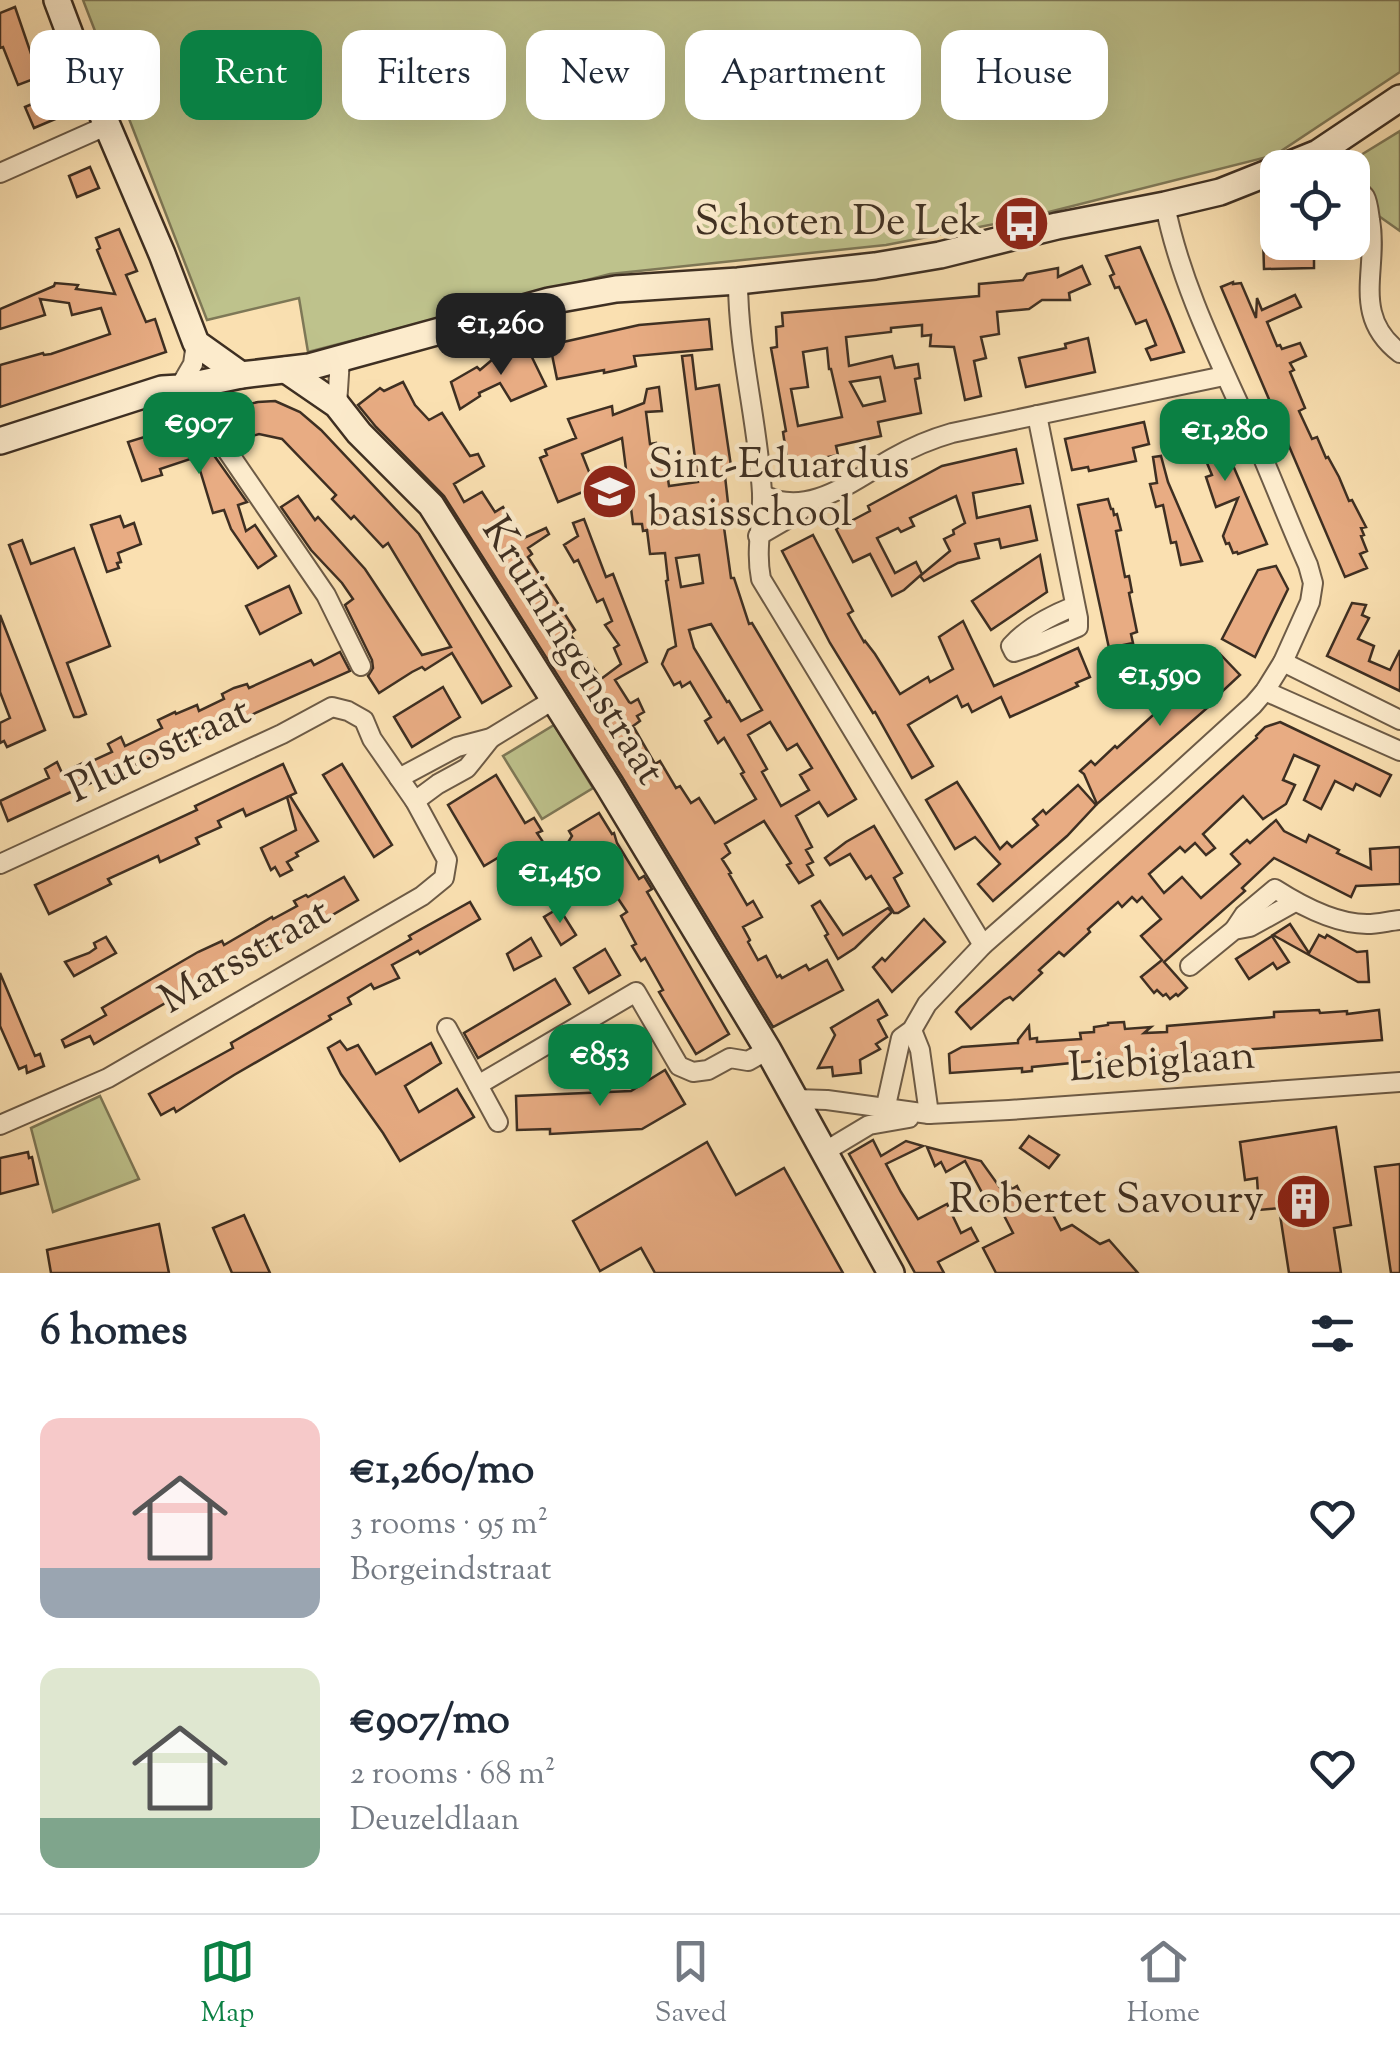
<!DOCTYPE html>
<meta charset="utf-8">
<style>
:root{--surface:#fff;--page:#f2f2f3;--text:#1f2937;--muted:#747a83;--line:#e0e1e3;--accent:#0b8043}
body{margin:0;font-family:"Sorts Mill Goudy",serif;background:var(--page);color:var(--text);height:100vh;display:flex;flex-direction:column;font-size:38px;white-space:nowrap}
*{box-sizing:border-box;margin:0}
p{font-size:32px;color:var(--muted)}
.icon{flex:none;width:55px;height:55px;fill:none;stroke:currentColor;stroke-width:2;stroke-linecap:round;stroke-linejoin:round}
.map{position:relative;height:1273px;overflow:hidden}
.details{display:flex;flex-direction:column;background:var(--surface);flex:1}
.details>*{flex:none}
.top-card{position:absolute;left:30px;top:30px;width:1340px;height:90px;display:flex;gap:20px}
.fabs{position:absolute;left:1260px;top:150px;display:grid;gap:20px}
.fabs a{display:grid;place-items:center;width:110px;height:110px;border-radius:20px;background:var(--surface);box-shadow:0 10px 40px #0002;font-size:50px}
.price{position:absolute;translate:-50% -85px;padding:0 22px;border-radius:20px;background:var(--accent);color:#fff;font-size:32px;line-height:65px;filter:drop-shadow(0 2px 5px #0008)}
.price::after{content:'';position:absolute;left:50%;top:60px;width:30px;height:22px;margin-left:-15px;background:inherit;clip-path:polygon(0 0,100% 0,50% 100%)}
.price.active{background:#222;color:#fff}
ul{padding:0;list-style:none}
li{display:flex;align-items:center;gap:30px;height:250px;padding:0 40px}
li span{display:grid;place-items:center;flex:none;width:280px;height:200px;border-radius:20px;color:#555}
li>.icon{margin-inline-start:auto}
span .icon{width:120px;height:120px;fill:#fffc;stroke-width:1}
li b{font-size:42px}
h2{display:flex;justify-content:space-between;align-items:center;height:120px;padding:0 40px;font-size:42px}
.chip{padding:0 35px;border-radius:20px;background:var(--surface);box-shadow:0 10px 40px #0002;font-size:35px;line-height:90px}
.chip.active{background:var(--accent);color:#fff}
.dock{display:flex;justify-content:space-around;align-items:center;height:140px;border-top:2px solid var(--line);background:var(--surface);font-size:28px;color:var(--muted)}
.dock a{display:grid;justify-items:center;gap:5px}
.dock .active{color:var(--accent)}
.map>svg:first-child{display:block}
.green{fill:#bec28c;stroke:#7e7857;stroke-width:2.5}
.building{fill:#e8ac83;stroke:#3e2f22;stroke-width:2.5;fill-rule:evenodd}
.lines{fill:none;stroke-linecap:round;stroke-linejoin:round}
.street-casing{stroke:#6d5b46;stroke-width:22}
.secondary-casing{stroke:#3e2f22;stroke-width:30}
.street{stroke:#fcebcc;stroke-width:18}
.secondary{stroke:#fcebcc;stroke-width:25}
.labels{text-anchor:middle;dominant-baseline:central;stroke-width:9;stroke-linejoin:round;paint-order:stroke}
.poi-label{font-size:42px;fill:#3e2f22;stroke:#fcebcc;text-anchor:end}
.street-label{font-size:42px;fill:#3e2f22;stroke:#fcebcc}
</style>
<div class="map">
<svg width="1400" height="1273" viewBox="0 0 1400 1273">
<rect width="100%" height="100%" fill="#fae0b1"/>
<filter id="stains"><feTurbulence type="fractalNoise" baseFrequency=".002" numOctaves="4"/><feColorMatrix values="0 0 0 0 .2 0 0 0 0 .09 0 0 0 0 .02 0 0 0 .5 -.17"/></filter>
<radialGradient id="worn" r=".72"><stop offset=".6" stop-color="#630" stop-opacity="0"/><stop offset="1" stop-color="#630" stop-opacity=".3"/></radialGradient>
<g class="green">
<polygon points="83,0 1400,0 1400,72 1275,155 1021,219 886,245 610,274 308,352 299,298 207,320"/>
<polygon points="1400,131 1400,231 1373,212 1356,158"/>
<polygon points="554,725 593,788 542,819 503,756"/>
<polygon points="100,1096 139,1179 53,1212 31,1128"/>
</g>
<g class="building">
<polygon points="15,7 39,77 18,85 3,47 0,48 0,13"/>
<polygon points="51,96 60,117 34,128 25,107"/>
<polygon points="90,167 99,188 77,197 69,176"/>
<polygon points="119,229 137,271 126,275 146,322 155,319 166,352 0,407 0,365 43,353 44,355 51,354 110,334 101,308 72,315 69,303 40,299 45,315 0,329 0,309 54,286 55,283 78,285 76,289 115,294 97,250 100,248 96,238"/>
<polygon points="1278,235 1278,242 1302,242 1302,253 1314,253 1314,268 1264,269 1263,236"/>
<polygon points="1140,247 1169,315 1184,352 1151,360 1146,349 1156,345 1146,320 1136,324 1119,287 1115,288 1110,276 1114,274 1106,256"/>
<path d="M1082 266 1090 284 1069 293 1070 300H1042L1029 309 997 312 999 334 981 337 986 358 974 361 981 396 965 400 954 347 930 346 931 335 922 336V325L891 328V332L846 337 849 366 892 356 895 368 918 364 920 378 915 379 921 413 878 422 881 436 836 446 838 455 788 465 783 432 786 431 771 348 777 347 776 327 783 326 782 313 979 296V284L1023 280 1027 274 1058 268V277ZM827 348 829 369H831L842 417 798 426 791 389 808 387 803 352ZM880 377 885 401 863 406 850 382Z"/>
<polygon points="1233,282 1233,284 1241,283 1256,318 1257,298 1262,310 1295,295 1301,307 1267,322 1277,346 1280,345 1282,349 1300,343 1306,356 1290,363 1294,370 1290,372 1305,408 1299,411 1312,439 1317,437 1326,458 1328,457 1339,477 1349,501 1352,500 1366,527 1361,528 1364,535 1361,536 1367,551 1360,554 1367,568 1345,577 1221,287"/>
<polygon points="709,319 712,349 634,356 636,366 604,373 604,370 557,379 550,345 639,325"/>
<polygon points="1088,338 1095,372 1026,387 1019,358 1066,348 1065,344"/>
<polygon points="525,343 546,386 511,401 500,383 479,393 480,396 460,409 451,382 477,367 480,370 493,359 495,363 508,352 511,355"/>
<path d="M692 355 696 389 719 385 731 466 724 467 729 512 722 513 731 578H734L749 624 752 623 856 799 828 816 819 802 796 816 812 847 806 850 813 862 807 865 813 875 799 883 787 865 791 863 764 821 725 844 730 853 722 859 731 873 729 874 747 905 753 901 762 917 743 927 750 940 748 942 758 960 766 956 777 977 780 975 782 978 806 965 809 970 827 960 843 990 773 1027 622 777 444 496 376 427 358 405 380 388 384 391 403 382 415 405 429 420 442 413 470 456 478 454 484 466 454 484 464 502 482 492 495 512 503 507 522 539 546 528 549 534 528 548 532 554 528 557 575 630 570 634 601 679 621 664 614 648 619 645 605 625 612 621 603 599 597 602 578 560 574 562 564 545 578 536 573 523 584 519 606 577 613 574 647 662 615 680 629 702 631 703 638 699 644 712 637 716 640 721 633 726 655 764 660 761 676 788 680 786 691 803 699 798 715 823 756 799 741 774 744 772 724 738 718 743 705 721 711 717 690 682 682 687 680 682 674 685 662 664 668 650 676 646 666 581 668 580 665 553 650 554 647 530 643 531 642 524H633L622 438 582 454 595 487 558 502 540 458 547 455 545 450 576 438 568 419 612 406 613 415 644 403 647 389 659 387 662 411 646 412 650 444 656 443 658 458H665L669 486 698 482 682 356ZM699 555 703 583 681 587 676 558ZM711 624 762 710 741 721 729 701 727 702 694 648 689 630ZM770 722 787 750 797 744 812 768 800 775 809 790 781 806 762 772 767 769 748 735Z"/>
<polygon points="275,401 300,412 321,430 419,534 511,686 482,703 452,653 425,670 422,667 412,672 379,693 368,676 373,668 372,660 345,605 353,599 342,583 311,550 281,507 298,496 315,520 318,517 365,569 422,655 451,647 388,543 383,547 354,516 351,519 332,499 336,495 282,439 259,434 236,441 217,411 258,402"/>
<polygon points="1190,410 1193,417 1209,410 1267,544 1238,554 1237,552 1233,553 1229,543 1226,544 1223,536 1238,498 1216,507 1206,477 1212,475 1199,444 1191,426 1181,430 1175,417"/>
<polygon points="184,413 247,502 238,505 246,531 255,525 276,556 258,568 231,529 224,510 213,513 196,457 160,469 162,475 142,481 128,442 164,431 161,420"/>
<polygon points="1144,422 1149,444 1133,448 1136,461 1089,471 1088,467 1072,470 1065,439"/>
<polygon points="1016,449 1023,483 973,493 977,518 1030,506 1037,540 1001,548 999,539 975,544 979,558 958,563 924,581 920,576 950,551 944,539 954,534 953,530 965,523 956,496 910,518 914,526 901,532 898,528 877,538 895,573 916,562 922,574 904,590 892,596 870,554 853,562 836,529 870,511 868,506 942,466"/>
<polygon points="1161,456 1168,482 1202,561 1181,565 1176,542 1171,543 1163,505 1156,507 1150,484 1157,483 1153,457"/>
<polygon points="1108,499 1111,509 1113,509 1114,515 1117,514 1121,530 1116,531 1125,577 1129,576 1132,592 1129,593 1137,632 1131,634 1133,643 1109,648 1078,505"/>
<polygon points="120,516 124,527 134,523 141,544 118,553 121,562 117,563 119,568 107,572 91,525"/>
<polygon points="813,535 853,611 848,614 864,642 865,641 875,654 900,694 928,677 930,682 953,669 939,637 963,621 994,686 1078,648 1090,677 1076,683 1078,686 1010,717 1001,697 972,712 968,704 962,707 957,696 908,725 933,766 912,778 875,712 873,713 830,643 782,551"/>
<polygon points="22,540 31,564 74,548 110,646 67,663 86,714 79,717 74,717 71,710 9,545"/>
<polygon points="1040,555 1047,592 991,630 972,601"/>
<polygon points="1276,566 1288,589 1255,657 1222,639 1258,570"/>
<polygon points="289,586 301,613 260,634 246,606"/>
<polygon points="1352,603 1366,605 1362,615 1369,618 1358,639 1374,646 1369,661 1390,670 1400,650 1400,691 1327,656"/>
<polygon points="0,615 45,730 7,747 4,741 0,743 0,723 10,718 0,692"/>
<polygon points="340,652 350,671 197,739 196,737 109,777 108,775 8,821 0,801 49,778 45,769 57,762 62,773 87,761 88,763 112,752 108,744 121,737 125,746 162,728 158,720 175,712 176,714 197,705 199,711 224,699 222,694 234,688 247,684 249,688 311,660 314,665"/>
<polygon points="1220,654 1240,675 1213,700 1214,702 1097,804 1084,774 1080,771 1091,761 1095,765 1115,746 1117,748"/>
<polygon points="443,687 460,717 412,747 394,717"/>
<polygon points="1280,722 1391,775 1380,796 1356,784 1353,790 1335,781 1321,809 1304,800 1319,766 1294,755 1283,780 1295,785 1286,804 1263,819 1243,796 1203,834 1215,848 1206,855 1195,843 1185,852 1180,847 1149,874 1164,893 1182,877 1201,898 1240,864 1231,854 1247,840 1250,843 1276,820 1284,831 1306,842 1309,835 1339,850 1337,853 1371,869 1370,849 1400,847 1400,884 1356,886 1351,897 1274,858 1242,888 1245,891 1164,962 1187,988 1178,996 1176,994 1170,999 1166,994 1163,996 1157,990 1154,993 1141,977 1162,960 1141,936 1161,919 1142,897 1137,902 1132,897 1122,907 1118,902 1088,929 1090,932 1064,956 1059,952 1039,970 1042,973 1013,1000 1010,997 1004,1000 971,1029 956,1012 960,1007 1257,738 1256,736 1265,727"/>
<polygon points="283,764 296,793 246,816 243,809 218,821 221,827 196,838 199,844 160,862 158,856 108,879 111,884 49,914 35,885 197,810 195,806"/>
<polygon points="342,764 392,845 374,857 323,775"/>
<polygon points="496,775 525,823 534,818 542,831 537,833 545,845 543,855 554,869 574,857 567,844 572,836 569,831 599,813 612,834 614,833 617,843 639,879 644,876 652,889 647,892 729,1034 696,1054 659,992 663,990 645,958 641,961 632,946 636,944 621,916 627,912 611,888 600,894 595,886 559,908 544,881 531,888 529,886 526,888 506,853 484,866 448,805"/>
<polygon points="957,782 1000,849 1007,842 1012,847 1038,825 1033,819 1043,810 1046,814 1078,785 1096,805 1067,836 993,901 978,884 1000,864 975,837 955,849 926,800"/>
<polygon points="290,796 318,841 296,853 298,856 287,862 292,870 280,876 275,867 271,870 261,848 296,830 287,797"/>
<polygon points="874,826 902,873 894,878 909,906 898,913 894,913 871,876 866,879 850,854 830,865 825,858 846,842"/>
<polygon points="344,877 358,900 274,949 270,943 94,1044 90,1036 65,1047 62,1040 106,1015 102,1008 198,952 222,941 224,945 272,917 273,919 297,906 294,901 306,895 308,897"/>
<polygon points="820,901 843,935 888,908 892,912 855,948 838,959 825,936 828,934 812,906"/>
<polygon points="470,902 480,919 420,954 418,951 392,965 399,978 374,989 371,984 348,998 351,1004 329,1016 331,1019 234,1075 176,1112 174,1108 161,1115 149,1094 233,1048 231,1043 411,939 409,936"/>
<polygon points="559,908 576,935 561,945 544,917"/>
<polygon points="924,919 945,942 892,992 873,967 882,958 885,961"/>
<polygon points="1290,924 1309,953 1319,935 1325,938 1327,935 1357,952 1367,951 1369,982 1358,982 1273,935"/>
<polygon points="1272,936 1289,962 1277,969 1273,963 1249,979 1236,959"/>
<polygon points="106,937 116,953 74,976 65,962 89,953 96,948 94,943"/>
<polygon points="531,938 541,956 514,970 507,954"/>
<polygon points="605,949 620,975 589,993 574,968"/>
<polygon points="0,973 35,1056 40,1054 44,1066 27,1073 26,1066 19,1069 0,1026"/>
<polygon points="555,979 570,1004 478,1058 464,1033"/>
<polygon points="878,1000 887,1015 878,1020 887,1037 876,1044 880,1049 860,1060 861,1073 833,1076 832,1067 818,1068 835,1035 831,1028"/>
<polygon points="1319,1010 1320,1013 1347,1011 1347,1014 1379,1010 1382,1040 1112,1059 1032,1067 1032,1071 1022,1072 1022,1068 950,1073 949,1054 962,1047 1018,1043 1018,1040 1029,1026 1030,1039 1037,1038 1037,1042 1081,1039 1080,1033 1094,1032 1094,1027 1108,1025 1108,1023 1124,1022 1125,1029 1151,1027 1144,1033 1167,1032 1167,1026 1274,1017 1274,1012"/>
<polygon points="340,1041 347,1050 358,1045 376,1074 431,1043 441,1063 405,1086 419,1112 457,1089 474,1117 400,1161 383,1133 341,1074 328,1048"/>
<polygon points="665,1070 685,1104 642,1129 550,1134 550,1129 517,1130 516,1096 631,1091"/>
<polygon points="1336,1127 1351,1225 1334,1228 1341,1273 1289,1273 1279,1208 1259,1210 1257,1178 1245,1180 1240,1142"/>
<polygon points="1029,1136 1059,1155 1049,1168 1020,1148"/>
<polygon points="873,1140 881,1156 906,1141 923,1146 886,1164 901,1192 918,1219 947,1204 961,1233 971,1228 978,1241 938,1262 944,1273 915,1273 849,1154"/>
<polygon points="707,1142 736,1195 784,1168 843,1273 655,1273 641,1248 600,1271 573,1221"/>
<polygon points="927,1147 981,1161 1001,1189 1009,1185 1012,1189 1017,1186 1024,1200 1033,1195 1045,1214 1051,1211 1061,1230 1072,1225 1100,1244 1109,1240 1138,1273 996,1273 983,1248 1013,1233 995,1198 988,1201 986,1200 965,1161 946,1172 941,1162 935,1166"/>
<polygon points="28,1152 29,1158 32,1157 38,1184 0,1194 0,1158"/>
<polygon points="1400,1164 1400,1273 1391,1273 1375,1167"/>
<polygon points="244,1215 270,1273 232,1273 213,1228"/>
<polygon points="159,1224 169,1273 51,1273 47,1250"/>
</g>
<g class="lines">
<defs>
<g id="street">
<polyline points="0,173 108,125"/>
<path d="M1352 186C1357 190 1362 192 1365 197 1368 202 1369 213 1370 220 1379 269 1350 315 1400 353"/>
<path d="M738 281C738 352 758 422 762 493 763 522 755 549 761 579L983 945"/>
<polyline points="196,343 193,364 179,388 204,417 326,595 361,666"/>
<polyline points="337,405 340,359"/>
<path d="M1037 415 1078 618V627L1033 646 1014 652 1011 646C1027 628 1052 615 1075 606"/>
<path d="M762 494C807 520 855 479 893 458 912 447 931 439 952 433L1224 376"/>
<polyline points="758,536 796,514 812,501"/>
<polyline points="1283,662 1400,720"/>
<polyline points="1265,691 1400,751"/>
<polyline points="399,778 457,747 491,738 553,700"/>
<polyline points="415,801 438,784 467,768 491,738"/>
<polyline points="0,864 282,734 332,707 348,711 364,720 372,739 415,801 447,860 444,878 422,896 108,1078 0,1125"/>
<path d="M1234 930 1244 915 1275 889C1300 905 1336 924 1367 924 1378 924 1389 921 1400 920"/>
<polyline points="1190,966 1234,930 1250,927 1295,902"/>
<polyline points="447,1028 498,1122"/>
<polyline points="912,1030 920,1050 929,1114"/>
<polyline points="478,1085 636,992 679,1066 693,1072 708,1070 730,1058 748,1061 768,1050"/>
<polyline points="795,1099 827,1100 929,1114 1009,1110 1400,1082"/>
<path d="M885 1110 901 1038 912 1030 927 1004 983 945 1164 786 1253 705 1265 691 1283 662 1310 602 1313 583 1308 565C1291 527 1276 488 1260 451 1225 371 1182 291 1165 205"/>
<polyline points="824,1152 869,1125 909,1118"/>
</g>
<g id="secondary">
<polyline points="57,0 83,69 162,254 196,343 241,375"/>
<polyline points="1281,168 1318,153 1400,98"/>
<polyline points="286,370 337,405 359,433 431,505 608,785 768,1050 891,1273"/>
<polyline points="0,441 162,389 179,388 241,375 309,367 549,301 616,289 738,281 875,266 940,255 1057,226 1165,205 1220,192 1278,169"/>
</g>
</defs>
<use href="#street" class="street-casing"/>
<use href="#secondary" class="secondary-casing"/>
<use href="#street" class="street"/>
<use href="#secondary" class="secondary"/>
</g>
<defs>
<symbol id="bus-disc" viewBox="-11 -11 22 22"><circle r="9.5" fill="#8f2418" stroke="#fcebcc"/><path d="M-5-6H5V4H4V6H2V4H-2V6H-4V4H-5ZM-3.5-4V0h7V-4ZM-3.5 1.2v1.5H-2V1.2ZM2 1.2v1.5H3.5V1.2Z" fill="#fff"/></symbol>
<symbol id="school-disc" viewBox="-11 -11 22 22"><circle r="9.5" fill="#8f2418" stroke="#fcebcc"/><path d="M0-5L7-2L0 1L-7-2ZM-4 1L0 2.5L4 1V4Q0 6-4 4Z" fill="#fff"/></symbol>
<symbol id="building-disc" viewBox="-11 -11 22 22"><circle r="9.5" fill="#8f2418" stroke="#fcebcc"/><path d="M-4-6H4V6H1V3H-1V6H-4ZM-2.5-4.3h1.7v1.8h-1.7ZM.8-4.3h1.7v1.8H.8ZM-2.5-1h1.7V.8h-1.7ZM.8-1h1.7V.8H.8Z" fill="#fff"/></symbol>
</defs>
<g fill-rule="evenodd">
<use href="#bus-disc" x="990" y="192" width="63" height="63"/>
<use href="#school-disc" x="578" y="460" width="63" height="63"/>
<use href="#building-disc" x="1272" y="1170" width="63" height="63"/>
</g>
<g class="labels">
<g class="poi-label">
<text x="982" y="224">Schoten De Lek</text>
<text x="648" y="467" text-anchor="start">Sint-Eduardus<tspan x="648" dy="48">basisschool</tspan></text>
<text x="1264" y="1202">Robertet Savoury</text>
</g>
<g class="street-label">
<text transform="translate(571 652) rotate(58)">Kruiningenstraat</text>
<text transform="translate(160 752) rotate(-25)">Plutostraat</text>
<text transform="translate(246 958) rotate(-30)">Marsstraat</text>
<text transform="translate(1162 1064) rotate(-4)">Liebiglaan</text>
</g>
</g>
<rect width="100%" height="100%" filter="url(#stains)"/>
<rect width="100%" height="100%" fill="url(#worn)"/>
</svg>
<div class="fabs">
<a><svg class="icon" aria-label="locate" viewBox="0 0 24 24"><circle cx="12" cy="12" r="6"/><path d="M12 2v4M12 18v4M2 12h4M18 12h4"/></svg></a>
</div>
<b class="price active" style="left:501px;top:378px">€1,260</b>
<b class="price" style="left:199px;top:477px">€907</b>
<b class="price" style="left:1225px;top:484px">€1,280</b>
<b class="price" style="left:1160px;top:729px">€1,590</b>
<b class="price" style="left:560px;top:926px">€1,450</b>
<b class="price" style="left:600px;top:1109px">€853</b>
<div class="top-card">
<a class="chip">Buy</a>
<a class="chip active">Rent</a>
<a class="chip">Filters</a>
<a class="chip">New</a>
<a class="chip">Apartment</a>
<a class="chip">House</a>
</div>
</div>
<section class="details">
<h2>6 homes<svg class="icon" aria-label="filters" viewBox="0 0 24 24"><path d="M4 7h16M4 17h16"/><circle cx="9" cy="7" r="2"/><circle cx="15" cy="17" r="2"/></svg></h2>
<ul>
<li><span style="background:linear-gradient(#f6c9c9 75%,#9aa5b1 0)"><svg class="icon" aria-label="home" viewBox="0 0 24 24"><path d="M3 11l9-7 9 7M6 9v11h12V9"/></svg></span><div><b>€1,260/mo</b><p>3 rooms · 95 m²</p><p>Borgeindstraat</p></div><svg class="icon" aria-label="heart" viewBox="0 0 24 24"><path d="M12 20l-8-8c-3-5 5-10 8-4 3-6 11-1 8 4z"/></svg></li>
<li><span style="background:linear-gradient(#dfe7d0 75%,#7fa58c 0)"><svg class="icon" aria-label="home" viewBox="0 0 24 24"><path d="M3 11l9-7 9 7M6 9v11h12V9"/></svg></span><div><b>€907/mo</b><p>2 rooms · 68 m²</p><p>Deuzeldlaan</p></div><svg class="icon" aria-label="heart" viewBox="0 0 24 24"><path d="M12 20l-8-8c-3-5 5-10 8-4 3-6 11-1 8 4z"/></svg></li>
</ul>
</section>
<nav class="dock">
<a class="active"><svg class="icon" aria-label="map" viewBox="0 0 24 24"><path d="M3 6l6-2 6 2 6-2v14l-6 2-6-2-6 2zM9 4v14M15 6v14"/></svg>Map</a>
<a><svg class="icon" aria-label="saved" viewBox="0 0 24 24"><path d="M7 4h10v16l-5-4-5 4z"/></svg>Saved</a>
<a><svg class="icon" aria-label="home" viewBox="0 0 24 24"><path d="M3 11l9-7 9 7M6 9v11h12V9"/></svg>Home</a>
</nav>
